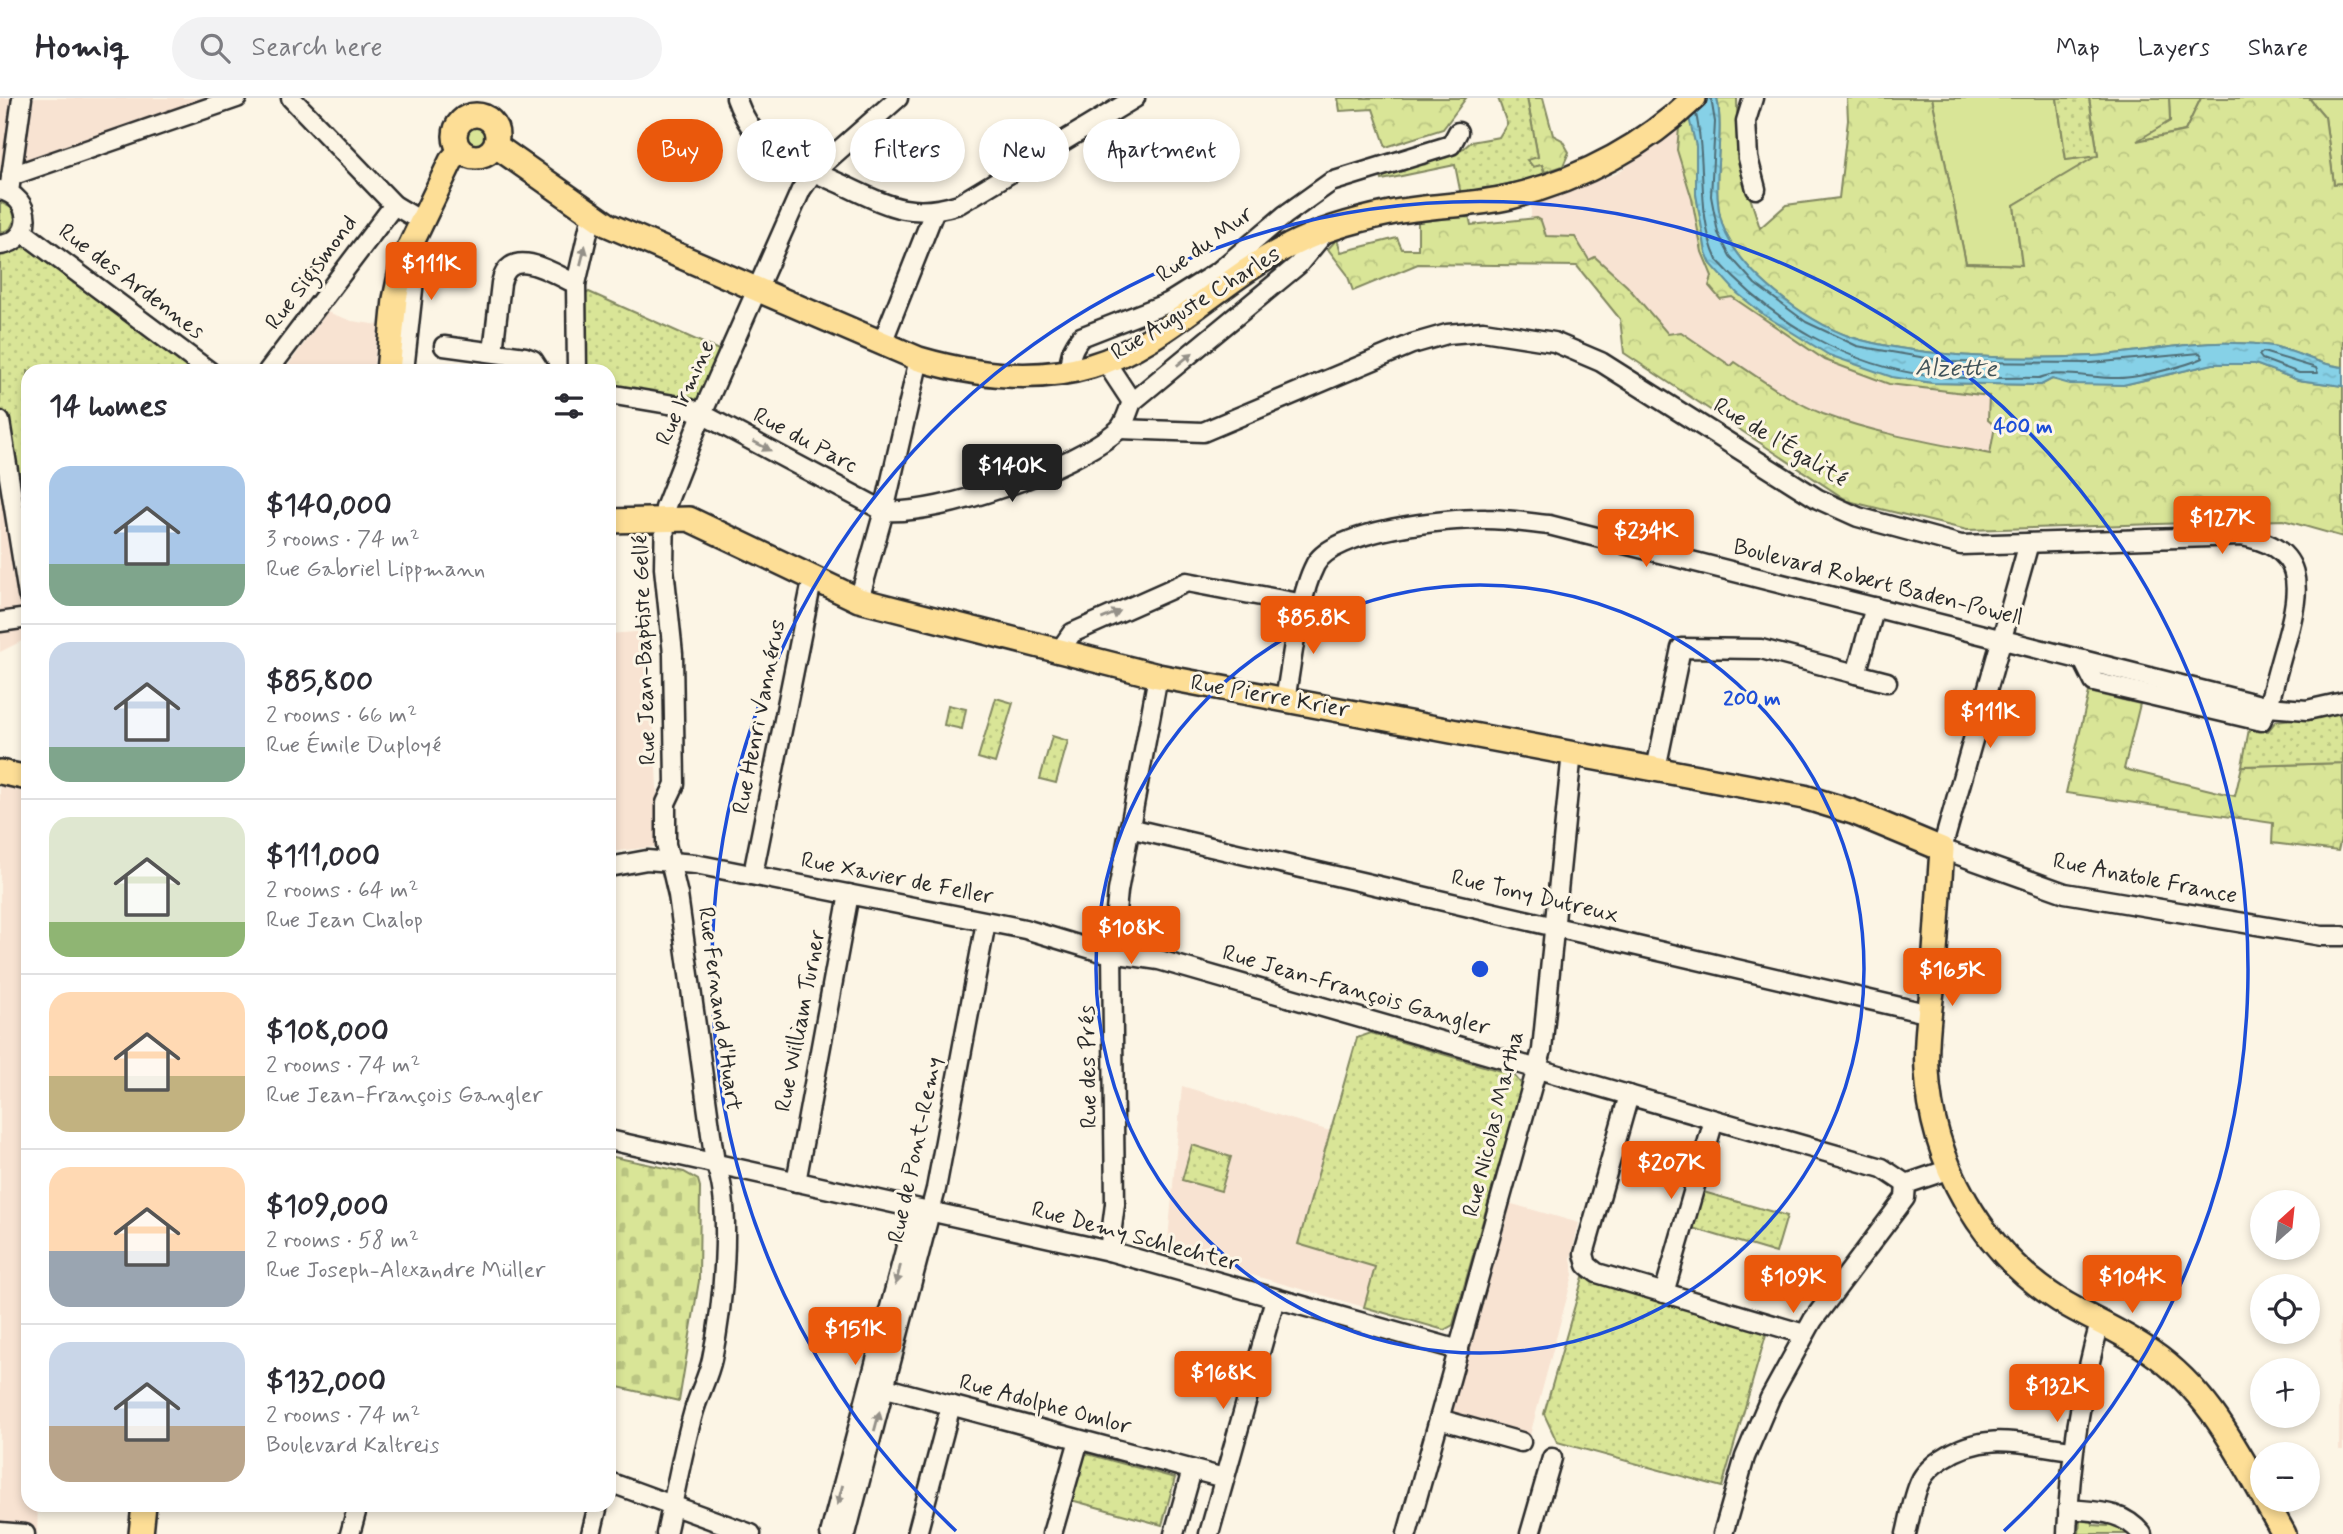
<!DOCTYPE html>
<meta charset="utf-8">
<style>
:root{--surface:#fff;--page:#f2f2f3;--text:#2b2b33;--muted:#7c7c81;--line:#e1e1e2;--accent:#ea580c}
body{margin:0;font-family:Mynerve,sans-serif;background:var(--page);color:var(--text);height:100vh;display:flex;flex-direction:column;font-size:26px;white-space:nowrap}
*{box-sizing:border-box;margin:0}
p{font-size:23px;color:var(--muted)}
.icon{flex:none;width:38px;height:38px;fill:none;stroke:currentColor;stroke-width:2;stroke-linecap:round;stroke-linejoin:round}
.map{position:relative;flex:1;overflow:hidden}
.panel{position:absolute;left:21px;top:266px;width:595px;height:1148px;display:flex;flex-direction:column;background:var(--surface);border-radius:21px;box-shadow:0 4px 10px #0003}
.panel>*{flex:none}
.guide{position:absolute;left:637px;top:21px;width:665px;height:63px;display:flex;gap:14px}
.needle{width:46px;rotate:27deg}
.fabs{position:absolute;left:2250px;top:1092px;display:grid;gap:14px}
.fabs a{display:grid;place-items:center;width:70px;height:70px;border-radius:50%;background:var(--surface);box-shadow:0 4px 10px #0003;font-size:35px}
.price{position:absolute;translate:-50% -60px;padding:0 16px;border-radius:7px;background:var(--accent);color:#fff;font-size:23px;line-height:46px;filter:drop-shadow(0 2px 4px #0008)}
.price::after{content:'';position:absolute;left:50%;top:42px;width:21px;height:16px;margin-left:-10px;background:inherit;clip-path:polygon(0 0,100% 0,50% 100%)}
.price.active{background:#222;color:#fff}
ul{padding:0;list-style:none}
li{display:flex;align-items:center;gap:21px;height:175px;padding:0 28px}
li+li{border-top:2px solid var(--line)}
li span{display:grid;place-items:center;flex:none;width:196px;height:140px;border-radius:21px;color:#555}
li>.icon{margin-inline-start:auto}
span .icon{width:84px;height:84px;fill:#fffc;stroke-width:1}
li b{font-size:30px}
h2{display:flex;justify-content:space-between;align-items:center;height:84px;padding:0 28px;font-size:30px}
.chip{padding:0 24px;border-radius:32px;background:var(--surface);box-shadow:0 4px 10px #0003;font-size:24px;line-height:63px}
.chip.active{background:var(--accent);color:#fff}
header{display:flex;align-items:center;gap:42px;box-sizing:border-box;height:98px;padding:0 35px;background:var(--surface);border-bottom:2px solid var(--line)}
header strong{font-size:33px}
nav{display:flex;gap:38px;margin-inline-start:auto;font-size:24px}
.search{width:490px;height:63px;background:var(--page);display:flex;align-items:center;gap:18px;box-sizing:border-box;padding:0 24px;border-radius:38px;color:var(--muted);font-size:26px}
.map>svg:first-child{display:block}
.built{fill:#f8e3d2}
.grass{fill:#d9e597;stroke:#828861;stroke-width:2}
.forest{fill:url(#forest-crowns);stroke:#828861;stroke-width:2}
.cemetery{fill:url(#cemetery-stones);stroke:#828861;stroke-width:2}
.park{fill:url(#park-dots);stroke:#828861;stroke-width:2}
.water{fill:url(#water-ripples);stroke:#628f9c;stroke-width:2}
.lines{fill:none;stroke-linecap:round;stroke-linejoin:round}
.shore{stroke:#4f6d76;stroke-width:2}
.minor-casing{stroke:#2b2b2b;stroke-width:23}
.major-casing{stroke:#2b2b2b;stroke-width:28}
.minor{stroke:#fcf5e5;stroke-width:18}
.major{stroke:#fdde96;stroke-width:23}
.oneway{fill:#949088}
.ring{fill:none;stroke:#1d4ed8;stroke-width:3.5}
.labels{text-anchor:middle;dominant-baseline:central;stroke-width:6;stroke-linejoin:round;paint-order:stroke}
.street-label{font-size:23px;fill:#2b2b2b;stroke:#fcf5e5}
.water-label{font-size:24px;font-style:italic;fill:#42545a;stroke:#fcf5e5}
.centre{fill:#1d4ed8;stroke:#fcf5e5;stroke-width:3.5}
.ring-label{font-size:21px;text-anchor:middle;font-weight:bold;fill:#1d4ed8;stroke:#fcf5e5;stroke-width:6;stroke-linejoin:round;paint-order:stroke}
</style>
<header>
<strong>Homiq</strong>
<div class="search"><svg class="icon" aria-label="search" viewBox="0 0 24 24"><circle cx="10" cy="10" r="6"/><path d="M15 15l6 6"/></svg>Search here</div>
<nav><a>Map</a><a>Layers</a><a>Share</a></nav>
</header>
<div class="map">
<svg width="2343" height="1436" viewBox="0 0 2343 1436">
<defs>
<pattern id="forest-crowns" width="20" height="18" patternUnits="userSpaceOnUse" patternTransform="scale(1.75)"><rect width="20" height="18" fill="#d9e597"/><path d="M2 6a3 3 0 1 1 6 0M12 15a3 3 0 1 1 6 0" fill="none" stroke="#bac582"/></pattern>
<pattern id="cemetery-stones" width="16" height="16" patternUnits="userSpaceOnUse" patternTransform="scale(1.75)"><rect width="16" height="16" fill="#d9e597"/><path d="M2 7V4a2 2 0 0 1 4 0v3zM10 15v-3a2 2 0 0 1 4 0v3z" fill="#bac582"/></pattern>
<pattern id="park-dots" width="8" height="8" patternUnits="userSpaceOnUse" patternTransform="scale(1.75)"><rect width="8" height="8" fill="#d9e597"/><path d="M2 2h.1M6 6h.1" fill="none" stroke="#bac582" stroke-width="1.8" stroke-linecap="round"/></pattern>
<pattern id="water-ripples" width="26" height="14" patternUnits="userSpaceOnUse" patternTransform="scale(1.75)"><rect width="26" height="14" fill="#86d1e7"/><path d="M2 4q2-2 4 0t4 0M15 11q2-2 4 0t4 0" fill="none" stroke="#74b4c6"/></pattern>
</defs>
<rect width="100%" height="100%" fill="#fcf5e5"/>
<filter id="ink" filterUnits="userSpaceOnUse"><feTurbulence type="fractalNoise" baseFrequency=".0143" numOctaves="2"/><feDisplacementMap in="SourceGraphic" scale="14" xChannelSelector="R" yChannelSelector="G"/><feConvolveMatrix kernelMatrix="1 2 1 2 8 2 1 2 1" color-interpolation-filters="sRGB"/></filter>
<g filter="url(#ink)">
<g class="built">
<polygon points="0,0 237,0 37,70 0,92"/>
<polygon points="1679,30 1677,52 1692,101 1702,154 1708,173 1732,198 1927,292 1989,298 1988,322 1995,328 1990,356 1871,332 1821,315 1779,294 1735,264 1731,268 1681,234 1668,236 1627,188 1595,159 1589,162 1576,139 1546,138 1531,120 1531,105 1616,76"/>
<polygon points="327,214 352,223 379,227 373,273 284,273"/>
<polygon points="0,323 28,497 28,540 0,554"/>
<polygon points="649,533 660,748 609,754 609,536"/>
<polygon points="0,686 28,691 28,1407 38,1407 37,1436 0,1436"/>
<polygon points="1182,988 1330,1033 1299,1146 1376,1169 1364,1209 1167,1153"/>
<polygon points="1505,1104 1579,1125 1571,1159 1573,1177 1529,1341 1449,1319 1447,1310"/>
<polygon points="2340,1222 2343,1223 2343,1352 2339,1352"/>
</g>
<g class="grass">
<polygon points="1932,0 2057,0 2066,62 2098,58 2014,107 2022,167 1966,165"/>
<polygon points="2169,0 2201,0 2185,33 2134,44 2170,23"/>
<polygon points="2309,0 2343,0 2343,85 2334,86 2325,19"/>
<circle cx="477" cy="37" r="13"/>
<polygon points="0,104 12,110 15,121 10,131 0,135"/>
<polygon points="2084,1418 2092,1420 2093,1427 2107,1428 2108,1420 2136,1436 2079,1436 2080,1422"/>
</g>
<g class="forest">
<polygon points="1338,0 1466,0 1443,31 1386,49 1373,11 1340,13"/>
<polygon points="1527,0 1543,0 1553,37 1562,42 1569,54 1563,68 1545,74 1542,67 1533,69 1527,61 1538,59"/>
<path d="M1717 0H1737L1738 62 1760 130 1786 107 1839 100 1848 22 1847 0H1932L1966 165 2022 167 2014 107 2098 57 2089 0H2169L2170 23 2137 43 2185 33 2201 0H2309L2325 19 2334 86 2343 85V269C2318 267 2297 253 2272 248 2260 246 2247 245 2235 245 2188 243 2140 255 2093 258 2022 262 1930 260 1861 242 1813 229 1748 181 1726 136 1707 95 1726 43 1717 0Z"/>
<path d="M1690 20 1696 48V96L1706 154 1892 279 1933 285 2041 287 2052 281 2123 287 2213 266H2255L2298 282 2343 288V439L2283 422 1967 432 1848 403 1624 255 1620 221 1577 168 1418 166 1353 193 1347 176 1328 151 1337 141 1341 154 1397 140 1402 151H1418V124L1469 117 1471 127 1536 120 1541 123 1546 138 1575 139 1589 162 1595 159 1627 188 1668 236 1681 234 1731 268 1735 264C1763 283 1791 303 1823 316 1877 336 1934 345 1990 356L1995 328 1988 322 1989 298 1889 286 1825 262 1732 199 1720 201 1709 188 1712 178 1702 154 1692 101 1677 52 1679 30Z"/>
<polygon points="2089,594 2140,606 2124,671 2235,698 2242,668 2343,665 2343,732 2338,753 2272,745 2273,725 2066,695"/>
</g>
<polygon class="cemetery" points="609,1058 684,1074 698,1082 700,1089 699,1183 679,1303 609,1287"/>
<g class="park">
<polygon points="1498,0 1527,0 1538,59 1527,62 1533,69 1542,67 1545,77 1461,97 1455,67 1382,82 1380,73 1464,50 1471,44 1499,39 1507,26"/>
<polygon points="2057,0 2089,0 2098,58 2066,62"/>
<polygon points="20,138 209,273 28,273 28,497 0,323 0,147"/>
<polygon points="589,194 721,253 700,301 693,305 609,291 609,273 583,273 582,199"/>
<polygon points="996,600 1013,605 995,665 978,660"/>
<polygon points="948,607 966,611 962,631 944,627"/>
<polygon points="2339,615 2343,632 2343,665 2242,668 2249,631 2268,633 2276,623"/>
<polygon points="1052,638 1068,643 1056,685 1040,681"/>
<polygon points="1371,935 1514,977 1522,987 1453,1227 1444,1232 1364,1209 1375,1169 1298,1146 1357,940"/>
<polygon points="1192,1047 1231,1059 1221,1093 1182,1082"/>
<polygon points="1700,1093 1787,1118 1776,1155 1689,1129"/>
<polygon points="1583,1179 1767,1233 1722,1389 1557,1344 1544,1316"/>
<polygon points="1084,1355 1175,1380 1162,1427 1071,1402"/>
</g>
<path class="water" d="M1684 0H1717C1726 43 1707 95 1726 136 1748 181 1813 229 1861 242 1930 260 2022 262 2093 258 2140 255 2188 243 2235 245 2247 245 2260 246 2272 248 2297 253 2318 267 2343 269V288L2298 282 2255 266H2213L2123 287 2070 286 2052 281 2041 287 1933 285 1892 279 1829 257 1764 217 1737 195 1711 166 1706 154 1696 96V48Z"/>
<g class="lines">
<g class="shore">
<path d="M1696 16C1707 63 1696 118 1717 162 1773 224 1848 268 1931 278 1966 282 2004 279 2039 280 2059 271 2094 281 2119 280 2138 280 2186 268 2203 260L2200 255 2091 265 1949 264 1857 248 1806 224 1755 186 1730 158 1718 135 1711 98 1715 24 1711 0"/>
<polygon points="2263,254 2316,270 2318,275 2299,275 2262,261 2259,257"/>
</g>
<defs>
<g id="minor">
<polyline points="291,0 394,107 421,123"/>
<path d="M736 0C756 55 792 64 841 86 885 106 909 122 959 106L1135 0"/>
<polyline points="1753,0 1746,23 1748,60 1756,91"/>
<polyline points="11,78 237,0"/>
<path d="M0 92C33 99 35 143 0 147"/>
<polyline points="9,94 22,0"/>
<polyline points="23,134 209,273"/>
<polyline points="882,245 934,114"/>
<polyline points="444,248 525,259 533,262 540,273"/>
<path d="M493 254 501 185C510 146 552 175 576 186"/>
<polyline points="1105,263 1132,304"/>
<polyline points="268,273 394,107"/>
<polyline points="404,273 417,155 411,144"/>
<polyline points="577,273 576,186 592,117"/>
<path d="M1071 273C1068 259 1073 249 1081 239L1168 205 1219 173 1285 117 1331 84 1451 47 1458 34"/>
<path d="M609 296 686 309 702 316 884 413C940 418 1073 370 1117 333 1125 327 1128 313 1132 304L1298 167 1327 132"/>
<polyline points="0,323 28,497"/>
<path d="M1120 331 1203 334 1412 246 1447 236 1483 233 1554 244 1601 264 1818 401 1858 419 1961 447 2241 438C2306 449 2301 489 2287 540 2280 563 2274 586 2268 609L2261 623 2094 584 2083 562"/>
<polyline points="2029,445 1942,751 2065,795 2322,838 2343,838"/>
<polyline points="859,502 884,413 919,261"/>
<polyline points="0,524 28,520"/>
<polyline points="1058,555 1072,535 1187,484 1304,506"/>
<polyline points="1856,576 1887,584"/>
<path d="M1285 602C1292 564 1298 500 1315 467 1332 432 1449 420 1486 421 1507 421 1528 425 1549 427L2268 609 2307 612 2343 604"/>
<polyline points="1656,671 1681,550 1761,551 1856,576 1875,509"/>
<polyline points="1129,730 1930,916"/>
<polyline points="755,766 810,493 815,482"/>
<polyline points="609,769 647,762 695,766 1025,831 1098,853 1159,862 1882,1070 1906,1086"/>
<polyline points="1629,997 1584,1156 1587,1167 1597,1175 1804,1236"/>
<polyline points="609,1042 1109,1153 1459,1252"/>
<polyline points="796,1084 849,796"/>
<polyline points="1109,1153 1115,1106 1112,853 1118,793 1158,578"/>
<polyline points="1664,1195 1714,1022"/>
<polyline points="871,1286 1224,1380"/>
<polyline points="1439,1321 1521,1344"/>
<polyline points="609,1384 751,1436"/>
<path d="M2068 1411C2098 1414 2122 1412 2142 1436"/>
<polyline points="0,1434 25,1436"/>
<polyline points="350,1436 358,1407"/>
<polyline points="591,1436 598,1407"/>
<path d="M666 1436C675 1396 682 1355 693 1316 698 1297 708 1280 712 1261 722 1214 734 1109 715 1065L678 797 666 746V705L675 686 673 556 664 470 665 410 702 316 801 92 812 76 898 0"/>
<polyline points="830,1436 916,1111"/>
<polyline points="846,1436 936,1091 986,824"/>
<polyline points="917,1436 951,1307"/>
<polyline points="1052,1436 1079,1342"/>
<polyline points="1174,1436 1192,1372"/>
<polyline points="1209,1436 1275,1201"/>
<polyline points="1407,1436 1542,952 1572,654"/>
<polyline points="1530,1436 1552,1360"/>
<polyline points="1723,1436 1745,1359 1770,1300 1813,1222 1905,1100 1906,1086 1950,1071"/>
<path d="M1906 1436C1910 1420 1913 1399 1920 1384 1924 1375 1934 1366 1942 1361 1985 1332 2024 1346 2072 1352"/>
<path d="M2067 1436C2070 1364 2080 1294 2100 1225"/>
</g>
<g id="major">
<circle cx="476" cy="38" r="21"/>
<path d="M496 48 608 127 919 261C974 277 1035 285 1091 268 1166 246 1220 181 1289 148 1320 132 1356 122 1390 115 1429 107 1471 108 1510 99 1579 82 1643 49 1694 0"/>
<polyline points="388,273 395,201 403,163 451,63 460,53"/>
<path d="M609 423 689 421 859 502 1158 578 1804 699 1853 714 1942 751C1939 795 1936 839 1933 883 1930 913 1925 942 1927 972 1931 1064 1982 1153 2059 1202 2088 1220 2122 1233 2151 1254 2204 1290 2232 1343 2263 1398"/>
<polyline points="0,674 28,680"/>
<polyline points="2265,1402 2284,1436"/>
<polyline points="141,1436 144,1407"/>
</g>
</defs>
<use href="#minor" class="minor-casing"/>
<use href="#major" class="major-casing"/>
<use href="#minor" class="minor"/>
<use href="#major" class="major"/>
</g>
<defs><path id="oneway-solid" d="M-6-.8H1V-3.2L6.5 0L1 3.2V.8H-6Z" transform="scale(1.75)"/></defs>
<g class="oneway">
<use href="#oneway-solid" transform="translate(583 157) rotate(-76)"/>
<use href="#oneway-solid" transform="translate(1185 261) rotate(-39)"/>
<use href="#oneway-solid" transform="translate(762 348) rotate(28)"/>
<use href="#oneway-solid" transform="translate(1111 517) rotate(-23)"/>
<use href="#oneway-solid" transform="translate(898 1177) rotate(104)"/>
<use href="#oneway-solid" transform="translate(877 1323) rotate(-75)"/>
<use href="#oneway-solid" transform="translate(840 1397) rotate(105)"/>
</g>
</g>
<g class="ring">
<circle cx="1480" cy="871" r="384"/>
<path d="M956 1433A768 768 0 1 1 2004 1433"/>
</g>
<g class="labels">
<g class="street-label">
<text transform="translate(1205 147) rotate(-36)">Rue du Mur</text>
<text transform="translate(312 175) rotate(-53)">Rue Sigismond</text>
<text transform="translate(131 184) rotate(37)">Rue des Ardennes</text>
<text transform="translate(1196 206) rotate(-32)">Rue Auguste Charles</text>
<text transform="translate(686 295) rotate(-66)">Rue Irmine</text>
<text transform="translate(805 343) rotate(28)">Rue du Parc</text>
<text transform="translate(1780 345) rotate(31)">Rue de l'Égalité</text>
<text transform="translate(1878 485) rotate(14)">Boulevard Robert Baden-Powell</text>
<text transform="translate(645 552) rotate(-92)">Rue Jean-Baptiste Gellé</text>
<text transform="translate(1270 599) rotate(10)">Rue Pierre Krier</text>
<text transform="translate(760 619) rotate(-79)">Rue Henri Vannérus</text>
<text transform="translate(897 781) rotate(11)">Rue Xavier de Feller</text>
<text transform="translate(2145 781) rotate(11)">Rue Anatole France</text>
<text transform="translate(1535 799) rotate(13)">Rue Tony Dutreux</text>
<text transform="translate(1356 893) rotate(16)">Rue Jean-François Gangler</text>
<text transform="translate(719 911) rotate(82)">Rue Fernand d'Huart</text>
<text transform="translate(801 923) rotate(-79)">Rue William Turner</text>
<text transform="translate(1089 969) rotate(-91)">Rue des Prés</text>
<text transform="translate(1494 1026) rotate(-76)">Rue Nicolas Martha</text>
<text transform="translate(916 1052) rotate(-78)">Rue de Pont-Remy</text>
<text transform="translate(1135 1139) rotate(15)">Rue Demy Schlechter</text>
<text transform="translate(1045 1307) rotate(15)">Rue Adolphe Omlor</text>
</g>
<g class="water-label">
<text transform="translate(1956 271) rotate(1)">Alzette</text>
</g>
</g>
<circle cx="1480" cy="871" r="10" class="centre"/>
<g class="ring-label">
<text x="2023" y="335">400 m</text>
<text x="1752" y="607">200 m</text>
</g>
</svg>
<div class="fabs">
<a><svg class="needle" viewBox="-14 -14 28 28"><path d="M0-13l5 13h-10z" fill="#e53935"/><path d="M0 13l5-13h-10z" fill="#7c7c81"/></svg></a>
<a><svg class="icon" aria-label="locate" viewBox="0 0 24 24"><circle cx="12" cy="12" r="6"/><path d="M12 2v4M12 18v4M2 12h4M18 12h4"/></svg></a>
<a>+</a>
<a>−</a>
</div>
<b class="price" style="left:431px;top:204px">$111K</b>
<b class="price active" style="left:1012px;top:406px">$140K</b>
<b class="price" style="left:2222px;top:458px">$127K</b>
<b class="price" style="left:1646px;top:471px">$234K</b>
<b class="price" style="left:1313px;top:558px">$85.8K</b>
<b class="price" style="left:1990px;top:652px">$111K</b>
<b class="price" style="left:1131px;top:868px">$108K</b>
<b class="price" style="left:1952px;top:910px">$165K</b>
<b class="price" style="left:1671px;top:1103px">$207K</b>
<b class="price" style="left:1793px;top:1217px">$109K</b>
<b class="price" style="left:2132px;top:1217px">$104K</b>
<b class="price" style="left:855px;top:1269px">$151K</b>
<b class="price" style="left:1223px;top:1313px">$168K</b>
<b class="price" style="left:2057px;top:1326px">$132K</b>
<div class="guide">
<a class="chip active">Buy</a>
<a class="chip">Rent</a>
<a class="chip">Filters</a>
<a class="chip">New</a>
<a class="chip">Apartment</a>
</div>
<section class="panel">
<h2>14 homes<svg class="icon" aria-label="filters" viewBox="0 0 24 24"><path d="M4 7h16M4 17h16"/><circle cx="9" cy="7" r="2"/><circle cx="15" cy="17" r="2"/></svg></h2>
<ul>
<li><span style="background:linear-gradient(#a9c7e8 70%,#7fa58c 0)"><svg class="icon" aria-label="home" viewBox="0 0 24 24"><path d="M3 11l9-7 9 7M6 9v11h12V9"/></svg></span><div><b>$140,000</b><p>3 rooms · 74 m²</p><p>Rue Gabriel Lippmann</p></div></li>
<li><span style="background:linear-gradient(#c9d6e8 75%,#7fa58c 0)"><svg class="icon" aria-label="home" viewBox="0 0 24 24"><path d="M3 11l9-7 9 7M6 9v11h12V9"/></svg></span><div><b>$85,800</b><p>2 rooms · 66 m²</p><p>Rue Émile Duployé</p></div></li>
<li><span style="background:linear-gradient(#dfe7d0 75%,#8fb573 0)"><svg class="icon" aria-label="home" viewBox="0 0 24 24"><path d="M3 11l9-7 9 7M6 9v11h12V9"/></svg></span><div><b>$111,000</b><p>2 rooms · 64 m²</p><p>Rue Jean Chalop</p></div></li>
<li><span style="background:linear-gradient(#ffd9b3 60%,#c2b280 0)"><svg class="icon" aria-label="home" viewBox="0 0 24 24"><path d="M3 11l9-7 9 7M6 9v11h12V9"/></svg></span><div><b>$108,000</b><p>2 rooms · 74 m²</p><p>Rue Jean-François Gangler</p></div></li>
<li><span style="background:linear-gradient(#ffd9b3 60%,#9aa5b1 0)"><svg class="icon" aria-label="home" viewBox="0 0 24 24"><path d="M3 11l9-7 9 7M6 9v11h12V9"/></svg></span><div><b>$109,000</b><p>2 rooms · 58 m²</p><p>Rue Joseph-Alexandre Müller</p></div></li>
<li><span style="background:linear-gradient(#c9d6e8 60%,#b9a48a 0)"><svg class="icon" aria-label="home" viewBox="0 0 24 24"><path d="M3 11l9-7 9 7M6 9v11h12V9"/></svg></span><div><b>$132,000</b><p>2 rooms · 74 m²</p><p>Boulevard Kaltreis</p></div></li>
</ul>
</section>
</div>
